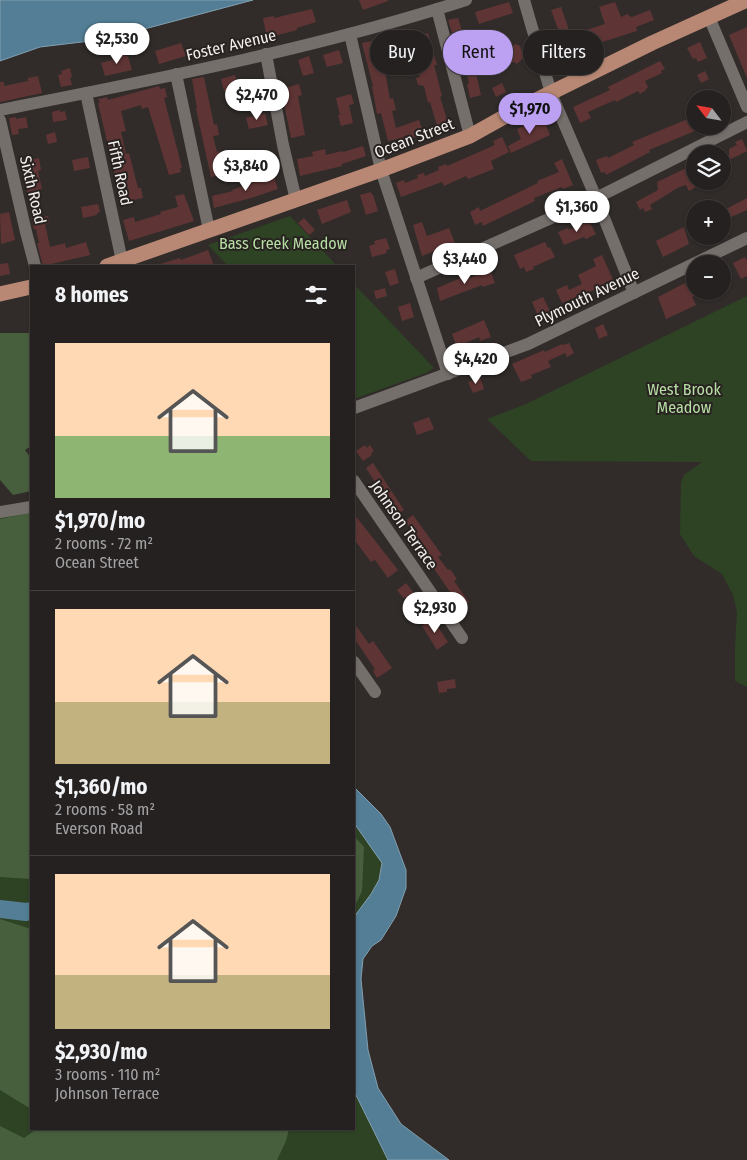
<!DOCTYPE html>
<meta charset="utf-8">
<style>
:root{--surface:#252120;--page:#312e2d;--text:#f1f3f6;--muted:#a3a3a5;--line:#423e3e;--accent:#bca0f2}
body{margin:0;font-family:"Fira Sans Condensed",sans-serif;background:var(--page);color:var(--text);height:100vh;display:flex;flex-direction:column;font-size:19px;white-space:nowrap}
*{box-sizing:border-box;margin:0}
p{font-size:16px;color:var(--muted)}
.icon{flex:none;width:28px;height:28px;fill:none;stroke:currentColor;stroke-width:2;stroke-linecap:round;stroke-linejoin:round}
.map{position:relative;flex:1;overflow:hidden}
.sheet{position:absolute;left:30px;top:265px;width:325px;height:865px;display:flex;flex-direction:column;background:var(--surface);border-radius:0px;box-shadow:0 1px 4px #0004,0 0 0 1px var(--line)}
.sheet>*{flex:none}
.top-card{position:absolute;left:370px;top:30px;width:301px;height:45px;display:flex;gap:10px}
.needle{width:32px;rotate:301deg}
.fabs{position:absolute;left:686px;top:90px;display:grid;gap:10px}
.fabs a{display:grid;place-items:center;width:45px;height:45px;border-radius:50%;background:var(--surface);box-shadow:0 1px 4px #0004,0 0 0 1px var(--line);font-size:25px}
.price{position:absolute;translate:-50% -42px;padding:0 11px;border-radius:18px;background:#fff;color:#222;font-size:16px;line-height:32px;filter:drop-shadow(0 1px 2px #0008)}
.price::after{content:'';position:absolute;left:50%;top:30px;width:15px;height:11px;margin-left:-8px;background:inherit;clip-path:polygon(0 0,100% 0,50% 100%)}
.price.active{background:var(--accent);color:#111}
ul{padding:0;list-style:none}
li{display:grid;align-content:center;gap:10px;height:265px;padding:0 25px}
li+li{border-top:1px solid var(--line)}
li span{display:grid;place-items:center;height:155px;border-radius:0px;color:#555}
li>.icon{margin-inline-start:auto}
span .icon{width:90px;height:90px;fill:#fffc;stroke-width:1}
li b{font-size:21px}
h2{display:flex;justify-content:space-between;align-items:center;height:60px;padding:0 25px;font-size:21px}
.pill{padding:0 18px;border-radius:22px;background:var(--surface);box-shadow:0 1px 4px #0004,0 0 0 1px var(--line);font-size:18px;line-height:45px}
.pill.active{background:var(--accent);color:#111}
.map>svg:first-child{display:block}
.green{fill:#2e4324}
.forest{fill:#485f3e}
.water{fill:#537e95;stroke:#83a0b0}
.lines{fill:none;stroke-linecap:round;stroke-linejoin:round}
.river{stroke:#537e95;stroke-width:18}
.building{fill:#5e3534}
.minor{stroke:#756f6c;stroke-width:12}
.major{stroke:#b98874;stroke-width:15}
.labels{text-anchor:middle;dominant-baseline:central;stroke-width:4;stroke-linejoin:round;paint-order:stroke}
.street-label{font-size:16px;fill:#f3efee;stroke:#282320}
.park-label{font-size:16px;fill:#b7dfa5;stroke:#282320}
</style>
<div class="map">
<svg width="747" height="1160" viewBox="0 0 747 1160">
<rect width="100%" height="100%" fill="#312c2a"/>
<g class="green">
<polygon points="290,216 337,266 228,266 208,245"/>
<polygon points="354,284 434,368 426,373 354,399"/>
<polygon points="747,296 747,687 735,681 735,647 737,612 733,595 722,574 694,556 680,534 681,483 684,475 702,462 531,461 487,419 526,404"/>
<polygon points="31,509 31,1129 354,1129 354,1091 388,1160 0,1160 0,515"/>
<polygon points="354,823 382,863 379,880 371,894 354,917"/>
</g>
<g class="forest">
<polygon points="0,333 31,333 31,446 25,450 31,458 31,491 13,495 0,480"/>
<polygon points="31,513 31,879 0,877 0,519"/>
<polygon points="354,836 364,847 362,891 354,908"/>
<polygon points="0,919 31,929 31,1109 0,1090"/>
<polygon points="0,1126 24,1138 37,1129 289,1129 286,1141 277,1160 0,1160"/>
</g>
<g class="water">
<polygon points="0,0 253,0 107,39 40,47 0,61"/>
<polygon points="354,787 381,814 390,827 406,870 406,888 396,916 381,940 372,946 363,959 361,979 368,1050 378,1088 401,1124 449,1160 388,1160 354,1091 354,917 371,894 379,880 382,863 354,823"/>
</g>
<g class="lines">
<polyline class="river" points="0,909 26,912 31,911"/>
</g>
<g class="building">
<polygon points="359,0 388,0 388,1 363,10"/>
<polygon points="509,2 513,13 479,24 475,12"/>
<polygon points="615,2 621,17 628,14 629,16 632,17 650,10 654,20 636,27 637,31 596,44 598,51 573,59 571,60 572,64 556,70 550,53 565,48 551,10 561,7 572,39 587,33 586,30 605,24 599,7"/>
<polygon points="312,9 316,22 297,28 297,30 267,38 263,18 274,16 274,18"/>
<polygon points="458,18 462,31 452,33 448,20"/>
<polygon points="747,27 747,78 729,35"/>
<polygon points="411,33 412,37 428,33 437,65 434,65 442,96 440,97 449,126 438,129 430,102 428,103 424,86 418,85 416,78 420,77 419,74 423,73 417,46 395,50 395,52 382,55 390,99 393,98 396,110 392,111 396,128 419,120 424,134 412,138 411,136 388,141 381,113 377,114 372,86 373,86 362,43"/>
<polygon points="700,42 707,58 698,62 696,58 693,59 687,48"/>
<polygon points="181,43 186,56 159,64 155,51"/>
<polygon points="516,44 520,46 524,57 517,64 514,62 510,63 505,49"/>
<polygon points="499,46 502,54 493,57 490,49"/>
<polygon points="339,50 343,63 327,67 323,55"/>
<polygon points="124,52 125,56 128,56 132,70 105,76 101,63 116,59 115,54"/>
<polygon points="309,56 314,73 303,76 298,60"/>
<polygon points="477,57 480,68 475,69 481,95 470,98 467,84 469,84 464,60"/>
<polygon points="660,61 665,69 661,71 662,73 645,81 648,87 646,89 646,90 640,94 638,91 616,102 615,100 588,112 591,118 580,123 573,107 610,90 608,87"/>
<polygon points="70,68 72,77 70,78 72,85 61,87 58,75 62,74 61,71"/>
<polygon points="705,71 709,79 701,83 697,75"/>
<polygon points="235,75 238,87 224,91 221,79"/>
<polygon points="38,76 42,93 0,102 0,82 4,82 4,86 28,81 28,78"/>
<polygon points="204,77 214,125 217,124 219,135 213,136 217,152 219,151 224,174 211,177 196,109 197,108 192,79"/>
<polygon points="502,83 506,92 496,97 492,88"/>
<polygon points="299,84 302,95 298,96 305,135 291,138 281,89"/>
<polygon points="159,86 160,89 165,88 167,97 164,98 182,168 180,168 181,172 169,175 148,107 142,109 141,105 121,111 126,131 121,132 126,154 129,153 138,188 141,188 143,198 119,203 115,175 98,103 100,103 98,99 107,97 108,100"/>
<polygon points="351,94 354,104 349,105 353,123 341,126 338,115 340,115 336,98"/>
<polygon points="60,110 60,112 65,111 67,120 53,122 52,112"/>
<polygon points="265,113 268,125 249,129 246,118"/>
<polygon points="695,116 695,131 649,150 650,152 606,175 605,172 601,173 596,160 607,156 608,158 634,145 632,142"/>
<polygon points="16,117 16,119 26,117 28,128 18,129 19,134 12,135 9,118"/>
<polygon points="543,118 550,135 511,153 508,146 521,139 517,129"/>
<polygon points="55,132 57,142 48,144 46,135"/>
<polygon points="502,137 509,152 491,161 494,169 468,179 466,176 444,186 442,182 401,197 396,183 404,180 405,183 418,178 417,175 424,173 425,176 439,170 438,167 446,164 447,166 495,145 493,141"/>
<polygon points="742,139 747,151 729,160 729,149 737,145 735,142"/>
<polygon points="363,146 366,156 342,164 342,166 300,176 297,159 313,156 312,152 325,149 326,155 342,151 343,152"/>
<polygon points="88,157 90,168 74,171 72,160"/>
<polygon points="39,158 41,170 38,171 42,189 27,192 25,183 29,182 25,161"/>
<polygon points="562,159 573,185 563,189 562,187 534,198 535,201 483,226 482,222 475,225 470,212 479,207 480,211 538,183 537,181 559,172 554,163"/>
<polygon points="695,164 695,181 707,181 689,191 686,185 679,187 650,205 652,209 645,212 643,208 640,210 636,202 658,190 657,182"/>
<polygon points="273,175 278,189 251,198 214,208 212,196 233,191 232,190"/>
<polygon points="371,192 372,195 373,194 378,211 366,215 360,195"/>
<polygon points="184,194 194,221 129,241 123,220 134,217 135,222 161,214 160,212 178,207 175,196"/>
<polygon points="747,198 747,210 722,221 722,211"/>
<polygon points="347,200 351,212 322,224 317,210"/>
<polygon points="98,204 100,212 97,213 97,215 83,218 81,207"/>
<polygon points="41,209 42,217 48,216 49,223 45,224 50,247 65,243 66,248 86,242 90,255 43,266 37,243 39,243 36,229 34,229 30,211"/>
<polygon points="9,212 15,240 1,244 0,214"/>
<polygon points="304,218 315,230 309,235 298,223"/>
<polygon points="422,222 427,236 449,228 455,243 422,256 413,225"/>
<polygon points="586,222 587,224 590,223 596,234 586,239 584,237 564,245 558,232 568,228 569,230"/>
<polygon points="684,227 689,244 663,257 656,241"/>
<polygon points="386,238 390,249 386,250 387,253 372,257 369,246 375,244 374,241"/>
<polygon points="545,242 548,248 550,247 555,257 533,267 534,269 526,272 524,267 520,269 514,255"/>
<polygon points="208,250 214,266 160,266 160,264 180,258 181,260"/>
<polygon points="602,255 614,282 562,303 556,290 567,285 569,290 582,284 578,275 596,266 593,259"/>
<polygon points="745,257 747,261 747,276 741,279 733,263"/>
<polygon points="8,263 10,274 0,276 0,264"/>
<polygon points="395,269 399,283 390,286 385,272"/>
<polygon points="490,270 495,283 482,287 482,285 440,301 437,288 461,278 462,281"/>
<polygon points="685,283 689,291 704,291 692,297 696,305 666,319 658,297"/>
<polygon points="385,288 387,296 376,299 374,291"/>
<polygon points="543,297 550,311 538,316 532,302"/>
<polygon points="410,303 414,317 402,321 398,307"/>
<polygon points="484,320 491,337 480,341 479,337 457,347 452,334"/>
<polygon points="603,324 608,335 599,339 595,328"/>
<polygon points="569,343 574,353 567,357 565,353 548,361 551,367 531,375 532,378 521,382 512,364 544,350 545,352 562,344 563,345"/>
<polygon points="480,377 484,389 473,393 468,382"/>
<polygon points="429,417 434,429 417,435 413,423"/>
<polygon points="365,445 367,448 370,445 374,451 371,453 372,455 363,461 356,451"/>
<polygon points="373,463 404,510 396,515 366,468"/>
<polygon points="354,514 398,570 388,578 375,560 371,562 354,539"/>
<polygon points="413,515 442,555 438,557 448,570 450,569 457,579 454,581 469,602 461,608 415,541 417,539 405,521"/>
<polygon points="406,583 424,606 416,612 405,597 403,598 397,590"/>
<polygon points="432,618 448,642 437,650 422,626"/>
<polygon points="354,623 369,644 373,641 392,668 377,678 373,671 375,669 354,638"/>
<polygon points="455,679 456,688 447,689 447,692 439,693 437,682"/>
</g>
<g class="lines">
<g class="minor">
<polyline points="524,0 551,93 596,198 634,293"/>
<polyline points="437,9 470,136"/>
<polyline points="709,17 747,107"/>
<polyline points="350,34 381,170 448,374"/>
<polyline points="266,54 283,145 296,200"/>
<polyline points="176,74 209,230"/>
<polyline points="86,93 122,261"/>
<path d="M0 110C157 79 314 49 466 0"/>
<polyline points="0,120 26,232 35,266"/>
<polyline points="416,278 596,198 747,122"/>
<polyline points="354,408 528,344 747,238"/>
<polyline points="354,481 462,638"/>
<polyline points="0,512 31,507"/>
<polyline points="354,662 375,692"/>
</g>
<g class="major">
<polyline points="107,266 381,170 470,136 520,108 652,43 747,0"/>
<polyline points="0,294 31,287"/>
</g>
</g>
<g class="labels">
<g class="street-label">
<text transform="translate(231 45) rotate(-13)">Foster Avenue</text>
<text transform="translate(414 138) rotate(-21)">Ocean Street</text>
<text transform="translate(120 173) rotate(78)">Fifth Road</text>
<text transform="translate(33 190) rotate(77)">Sixth Road</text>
<text transform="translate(587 297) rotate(-26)">Plymouth Avenue</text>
<text transform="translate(404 525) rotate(55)">Johnson Terrace</text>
</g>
<g class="park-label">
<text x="283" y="243">Bass Creek Meadow</text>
<text x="684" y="389">West Brook<tspan x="684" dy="18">Meadow</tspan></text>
</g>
</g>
</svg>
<div class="fabs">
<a><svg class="needle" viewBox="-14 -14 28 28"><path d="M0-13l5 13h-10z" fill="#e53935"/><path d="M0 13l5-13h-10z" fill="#a3a3a5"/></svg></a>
<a><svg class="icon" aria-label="layers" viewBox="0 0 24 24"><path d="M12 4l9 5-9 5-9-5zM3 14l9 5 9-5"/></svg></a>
<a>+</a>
<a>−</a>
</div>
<b class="price" style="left:117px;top:65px">$2,530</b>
<b class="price" style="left:257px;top:121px">$2,470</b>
<b class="price active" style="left:530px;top:135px">$1,970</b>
<b class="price" style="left:246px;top:192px">$3,840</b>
<b class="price" style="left:577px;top:233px">$1,360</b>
<b class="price" style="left:465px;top:285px">$3,440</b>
<b class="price" style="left:476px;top:385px">$4,420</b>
<b class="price" style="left:435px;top:634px">$2,930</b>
<div class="top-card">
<a class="pill">Buy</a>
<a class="pill active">Rent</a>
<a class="pill">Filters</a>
</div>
<section class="sheet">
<h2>8 homes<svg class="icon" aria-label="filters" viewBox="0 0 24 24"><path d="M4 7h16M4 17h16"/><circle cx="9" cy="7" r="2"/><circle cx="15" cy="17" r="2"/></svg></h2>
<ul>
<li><span style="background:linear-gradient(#ffd9b3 60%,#8fb573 0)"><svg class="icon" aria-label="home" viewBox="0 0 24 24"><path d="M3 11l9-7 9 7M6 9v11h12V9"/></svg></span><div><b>$1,970/mo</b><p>2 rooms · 72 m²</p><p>Ocean Street</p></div></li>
<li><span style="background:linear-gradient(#ffd9b3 60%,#c2b280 0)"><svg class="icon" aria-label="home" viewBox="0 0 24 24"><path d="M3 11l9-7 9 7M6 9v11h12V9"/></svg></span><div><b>$1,360/mo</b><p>2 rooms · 58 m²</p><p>Everson Road</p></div></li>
<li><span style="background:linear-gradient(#ffd9b3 65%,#c2b280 0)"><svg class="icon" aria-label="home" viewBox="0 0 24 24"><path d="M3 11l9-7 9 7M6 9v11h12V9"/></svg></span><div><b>$2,930/mo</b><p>3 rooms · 110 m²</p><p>Johnson Terrace</p></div></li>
</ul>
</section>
</div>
